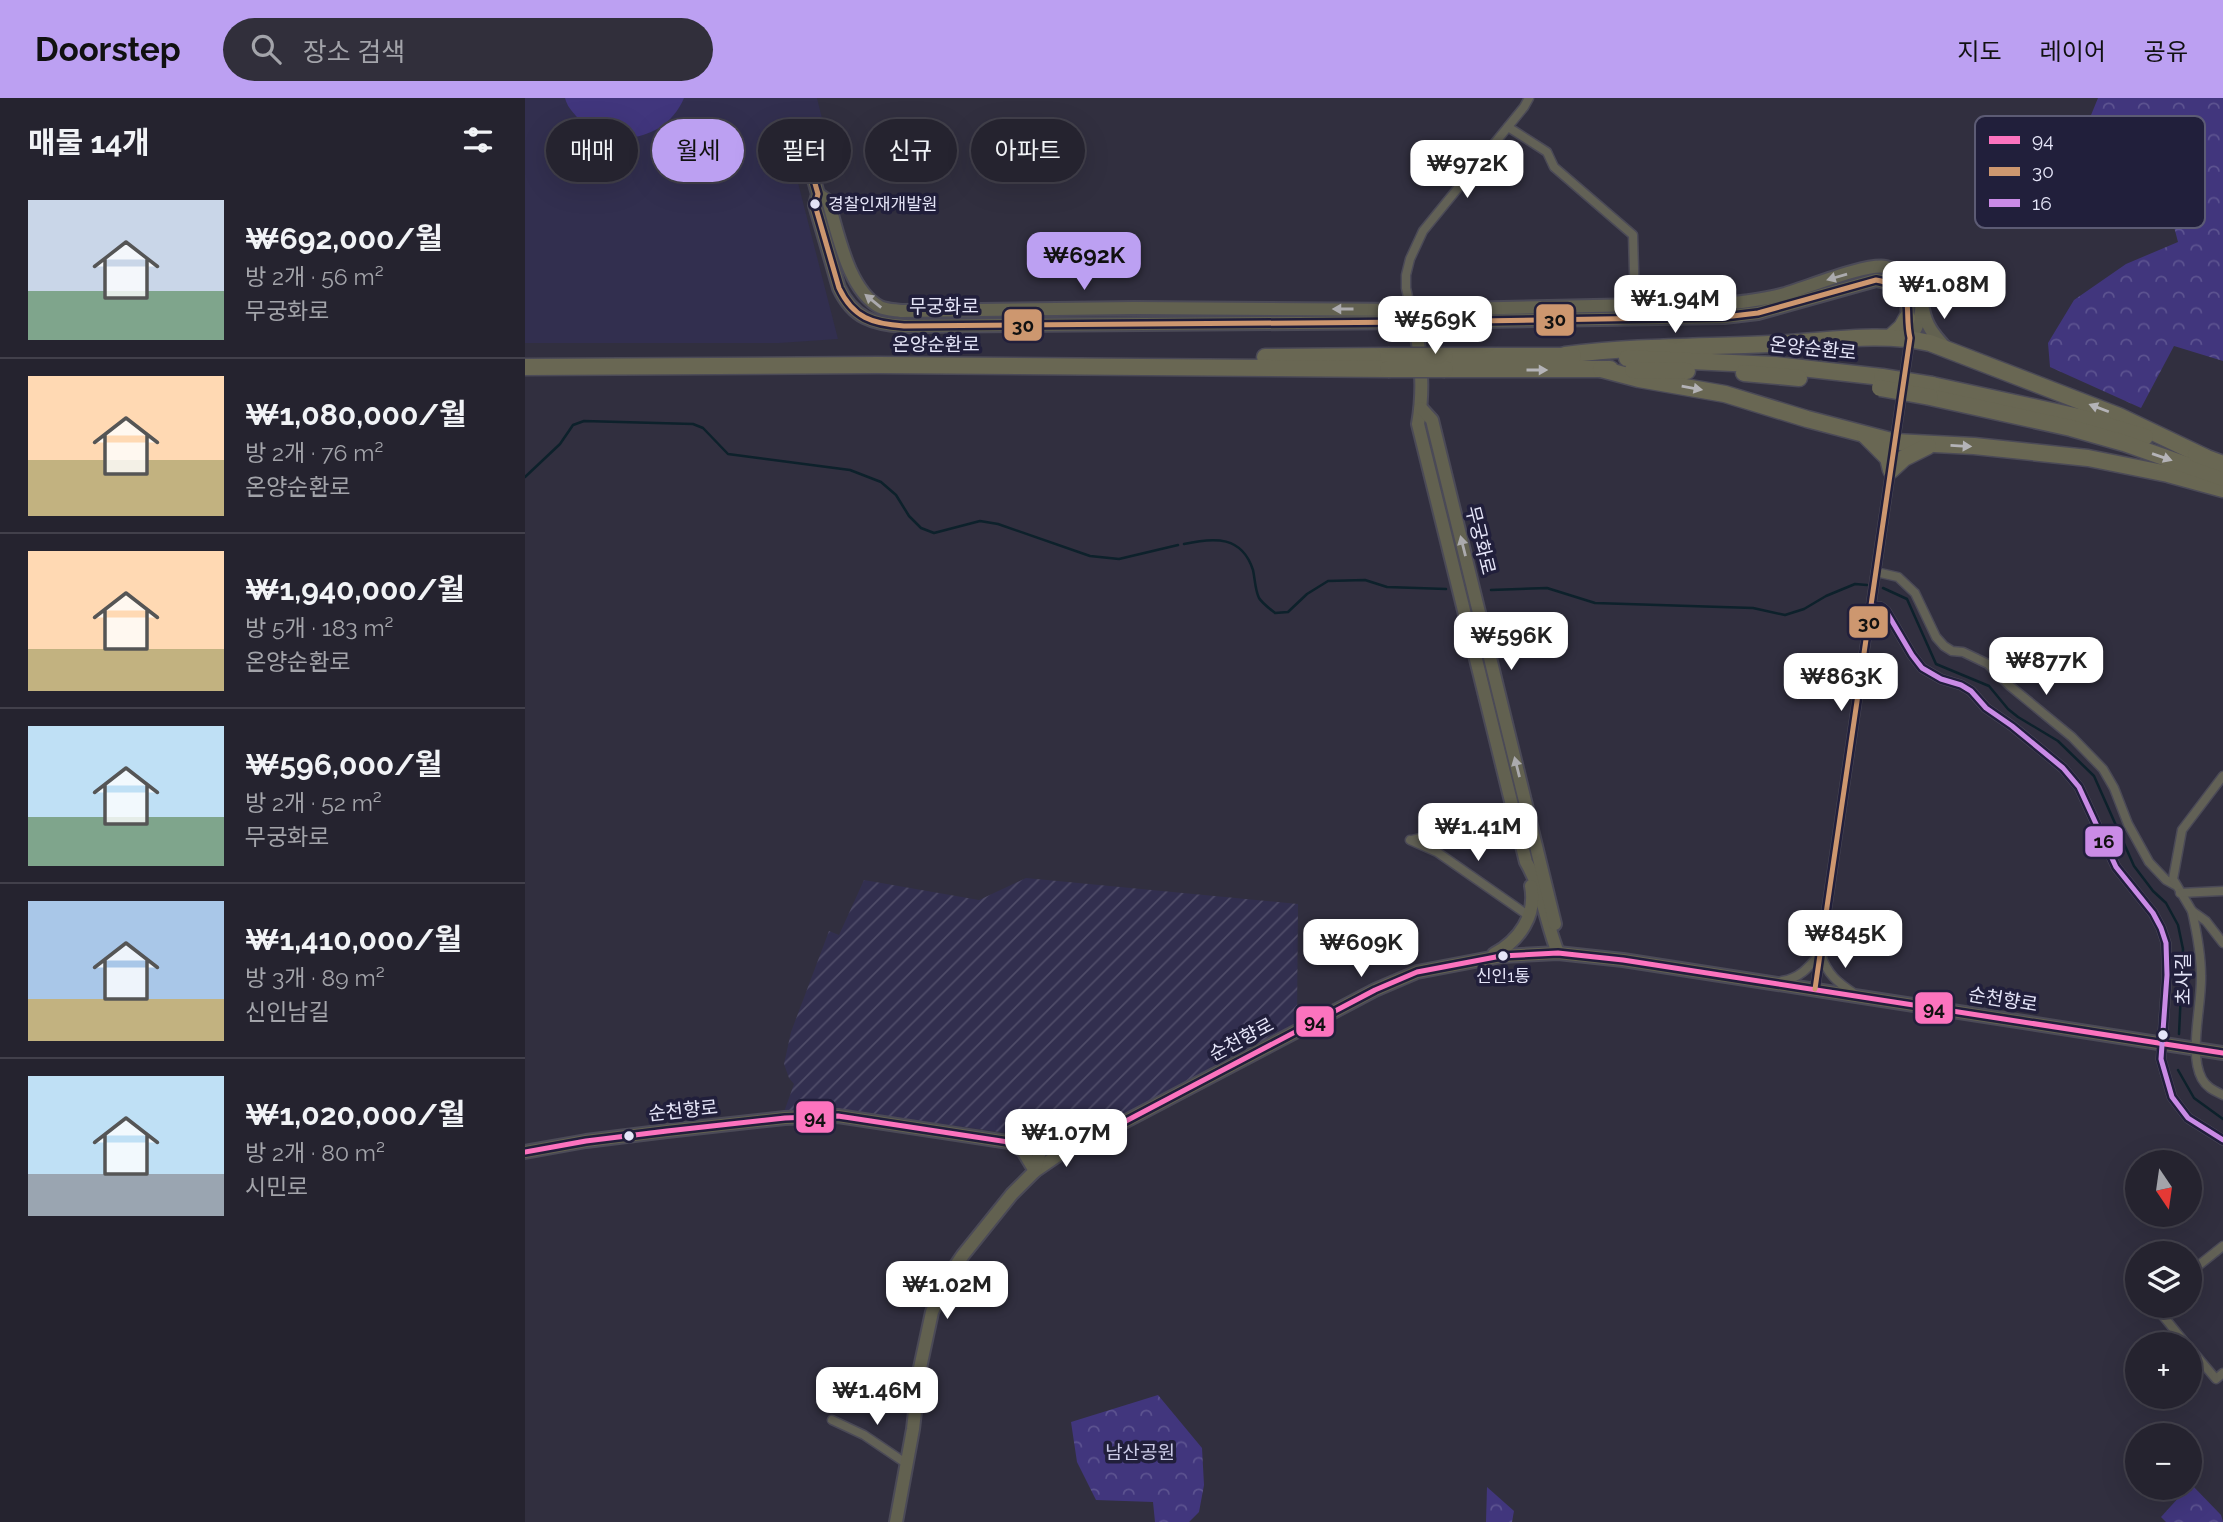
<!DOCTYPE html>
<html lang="ko">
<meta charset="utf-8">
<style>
:root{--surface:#25232f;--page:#312f3b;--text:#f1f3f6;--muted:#a3a4aa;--line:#42404b;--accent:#bca0f2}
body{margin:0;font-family:Raleway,"Noto Sans KR",sans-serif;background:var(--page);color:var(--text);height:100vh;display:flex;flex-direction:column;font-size:26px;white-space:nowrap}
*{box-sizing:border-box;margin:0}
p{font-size:23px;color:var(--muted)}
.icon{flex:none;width:38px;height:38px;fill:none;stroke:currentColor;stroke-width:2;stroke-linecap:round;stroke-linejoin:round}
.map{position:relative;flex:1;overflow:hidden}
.details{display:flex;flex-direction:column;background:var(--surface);width:525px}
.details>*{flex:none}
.guide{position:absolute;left:21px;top:21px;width:665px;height:63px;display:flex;gap:14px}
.needle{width:46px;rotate:167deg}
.fabs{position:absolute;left:1600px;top:1052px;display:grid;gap:14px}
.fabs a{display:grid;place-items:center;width:77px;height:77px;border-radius:50%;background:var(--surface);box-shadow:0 7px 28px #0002,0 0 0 2px var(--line);font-size:35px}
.price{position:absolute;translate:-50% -60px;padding:0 16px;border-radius:14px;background:#fff;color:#222;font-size:23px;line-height:46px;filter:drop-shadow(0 2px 4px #0008)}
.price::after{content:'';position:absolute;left:50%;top:42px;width:21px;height:16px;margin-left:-10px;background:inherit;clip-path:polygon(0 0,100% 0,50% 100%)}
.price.active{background:var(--accent);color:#111}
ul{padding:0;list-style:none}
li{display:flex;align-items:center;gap:21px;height:175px;padding:0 28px}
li+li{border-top:2px solid var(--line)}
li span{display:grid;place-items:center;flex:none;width:196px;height:140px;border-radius:0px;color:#555}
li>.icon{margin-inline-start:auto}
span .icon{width:84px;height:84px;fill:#fffc;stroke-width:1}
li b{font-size:30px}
h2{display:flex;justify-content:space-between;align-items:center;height:84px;padding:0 28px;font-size:30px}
.chip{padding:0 24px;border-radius:32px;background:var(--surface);box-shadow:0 7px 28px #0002,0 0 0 2px var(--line);font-size:24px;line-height:63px}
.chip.active{background:var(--accent);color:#111}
header{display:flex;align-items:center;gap:42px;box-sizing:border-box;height:98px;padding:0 35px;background:var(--accent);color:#111}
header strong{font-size:33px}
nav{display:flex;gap:38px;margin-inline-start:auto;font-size:24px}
.search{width:490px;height:63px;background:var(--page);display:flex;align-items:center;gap:18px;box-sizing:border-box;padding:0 24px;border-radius:38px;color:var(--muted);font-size:26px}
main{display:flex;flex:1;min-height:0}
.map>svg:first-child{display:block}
.built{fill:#322f4f}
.industrial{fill:url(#industrial-furrows)}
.forest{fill:url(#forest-crowns)}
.pitch{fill:#41367d}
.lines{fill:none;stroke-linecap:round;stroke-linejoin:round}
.stream{stroke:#0d212b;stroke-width:2.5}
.street-casing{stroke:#4b4a57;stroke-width:11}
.secondary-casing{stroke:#4b4a57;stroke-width:16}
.highway-casing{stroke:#4b4a57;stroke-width:19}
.street{stroke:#626156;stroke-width:8}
.secondary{stroke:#626150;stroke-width:12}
.highway{stroke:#696753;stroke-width:16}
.highway-bridge-casing{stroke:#4b4a57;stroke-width:19;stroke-linecap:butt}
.highway-bridge{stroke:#696753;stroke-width:16}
.bus-1-casing{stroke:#211f3b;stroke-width:10}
.bus-2-casing{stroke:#211f3b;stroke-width:10}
.bus-3-casing{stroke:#211f3b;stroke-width:10}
.bus-1{stroke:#fc73be;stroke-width:5}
.bus-2{stroke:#cd976f;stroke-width:5}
.bus-3{stroke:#ca8be6;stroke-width:5}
.oneway{fill:#abaaad}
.oneway2{fill:#b4b3b7}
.bus-dot{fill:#e6e6f9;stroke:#211f3b;stroke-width:2.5}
.labels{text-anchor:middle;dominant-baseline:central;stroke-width:7;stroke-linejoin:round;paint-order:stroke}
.bus-label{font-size:17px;fill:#e6e6f9;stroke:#211f3b;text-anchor:start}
.street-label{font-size:19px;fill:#e6e6f9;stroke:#211f3b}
.park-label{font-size:19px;fill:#cccce8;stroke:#211f3b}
.key{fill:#211f3b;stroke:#5c5b74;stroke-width:2}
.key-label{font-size:19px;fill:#e6e6f9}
.line-badge{stroke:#211f3b;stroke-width:2.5}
.pale-badge-label{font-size:19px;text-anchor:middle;font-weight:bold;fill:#111}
</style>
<header>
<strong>Doorstep</strong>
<div class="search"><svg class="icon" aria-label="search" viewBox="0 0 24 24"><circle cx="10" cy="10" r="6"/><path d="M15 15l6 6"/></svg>장소 검색</div>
<nav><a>지도</a><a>레이어</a><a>공유</a></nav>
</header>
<main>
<section class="details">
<h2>매물 14개<svg class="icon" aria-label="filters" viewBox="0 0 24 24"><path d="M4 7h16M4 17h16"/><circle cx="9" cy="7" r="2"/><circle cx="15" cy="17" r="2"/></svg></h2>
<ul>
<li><span style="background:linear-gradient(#c9d6e8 65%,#7fa58c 0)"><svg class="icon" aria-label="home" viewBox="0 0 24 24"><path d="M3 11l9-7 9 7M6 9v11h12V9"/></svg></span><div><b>₩692,000/월</b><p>방 2개 · 56 m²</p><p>무궁화로</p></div></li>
<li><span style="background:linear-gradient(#ffd9b3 60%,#c2b280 0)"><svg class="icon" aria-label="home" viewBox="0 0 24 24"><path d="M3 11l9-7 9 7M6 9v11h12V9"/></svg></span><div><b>₩1,080,000/월</b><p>방 2개 · 76 m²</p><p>온양순환로</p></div></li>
<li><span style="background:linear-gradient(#ffd9b3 70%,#c2b280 0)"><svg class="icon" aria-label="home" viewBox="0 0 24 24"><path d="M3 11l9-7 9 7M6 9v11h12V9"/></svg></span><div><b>₩1,940,000/월</b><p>방 5개 · 183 m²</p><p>온양순환로</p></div></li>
<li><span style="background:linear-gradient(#bfe0f5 65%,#7fa58c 0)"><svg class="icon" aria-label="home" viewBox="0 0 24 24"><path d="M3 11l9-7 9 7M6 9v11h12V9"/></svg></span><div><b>₩596,000/월</b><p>방 2개 · 52 m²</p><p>무궁화로</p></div></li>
<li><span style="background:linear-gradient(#a9c7e8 70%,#c2b280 0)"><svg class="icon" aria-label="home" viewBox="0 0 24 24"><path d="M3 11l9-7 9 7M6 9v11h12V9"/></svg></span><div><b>₩1,410,000/월</b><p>방 3개 · 89 m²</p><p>신인남길</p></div></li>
<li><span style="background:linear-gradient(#bfe0f5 70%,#9aa5b1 0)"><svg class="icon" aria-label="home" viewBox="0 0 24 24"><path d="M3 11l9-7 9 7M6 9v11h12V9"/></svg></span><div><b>₩1,020,000/월</b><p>방 2개 · 80 m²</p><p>시민로</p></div></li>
</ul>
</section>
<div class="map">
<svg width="1698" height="1424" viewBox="0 0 1698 1424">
<defs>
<pattern id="industrial-furrows" width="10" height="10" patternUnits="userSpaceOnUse" patternTransform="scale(1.75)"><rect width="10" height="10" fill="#322f4f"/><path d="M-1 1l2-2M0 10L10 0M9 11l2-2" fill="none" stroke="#504d69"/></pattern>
<pattern id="forest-crowns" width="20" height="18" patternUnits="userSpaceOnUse" patternTransform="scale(1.75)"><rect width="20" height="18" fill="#41367d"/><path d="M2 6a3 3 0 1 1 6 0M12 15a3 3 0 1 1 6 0" fill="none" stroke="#5c5390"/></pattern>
</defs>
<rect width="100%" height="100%" fill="#312f3f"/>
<polygon class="built" points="0,0 292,0 307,60 269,69 313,241 254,245 0,245"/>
<polygon class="industrial" points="501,780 773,806 772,925 713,959 601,1016 558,1035 536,1040 508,1039 327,1013 259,1014 269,986 264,980 259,966 266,934 304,833 314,837 339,782 454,802"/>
<g class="forest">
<polygon points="1573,0 1698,0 1698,263 1649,248 1616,310 1525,269 1523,245 1549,202 1601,166 1653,144 1635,75 1601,77 1569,101 1546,110 1533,98"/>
<polygon points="633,1297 677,1350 679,1387 674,1414 664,1424 630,1424 628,1404 571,1402 552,1364 546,1324"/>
<polygon points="1666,1386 1696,1417 1698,1424 1641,1424 1636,1419"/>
<polygon points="962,1389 989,1413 987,1424 961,1424"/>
</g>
<path class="pitch" d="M40 0H159C141 44 82 54 51 18 46 12 42 8 40 0Z"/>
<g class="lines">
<g class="stream">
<polyline points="0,379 35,346 48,327 59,323 168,326 178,330 203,356 325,372 356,384 371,397 384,418 396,430 409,435 455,423 473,426 565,458 594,461 653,447"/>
<path d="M659 446C690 439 717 438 728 472 730 481 730 492 734 500 737 505 745 511 750 515L763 514 782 496 803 483 840 482 862 489 921 491"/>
<polyline points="1358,490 1382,501 1411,566 1464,588 1483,611 1493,619 1533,643 1569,678 1609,768 1628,793 1641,805 1653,827 1658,851 1654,936"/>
<polyline points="966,492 1022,490 1070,505 1228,510 1260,517 1279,511 1301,498 1330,486 1342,487"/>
<polyline points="1653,972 1669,1000 1698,1021"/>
</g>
<defs>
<g id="street">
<polyline points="983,29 1022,54 1029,69 1108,137 1110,207"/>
<polyline points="886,212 881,190 881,177 885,161 898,133 999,9 1004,0"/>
<polyline points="1351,474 1373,479 1390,495 1411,539 1419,548 1427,553 1438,554 1463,566 1485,588 1547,639 1578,671 1589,690 1603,726 1624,764 1641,782 1650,787"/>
<polyline points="1346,508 1356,509 1361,513 1387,557 1397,570 1416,581 1436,587 1446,593 1461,610 1487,628 1538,670 1554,689 1591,769 1628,815 1636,830 1641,845 1642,877 1636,961 1647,999 1663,1020 1698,1042"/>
<polyline points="1698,678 1657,732 1648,781 1667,813 1681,823 1698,845"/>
<polyline points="885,742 912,754 1004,818"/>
<polyline points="887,742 1003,713"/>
<polyline points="1655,795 1698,793"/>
<path d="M1667 813C1672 835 1676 856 1676 878 1677 908 1663 955 1677 981 1682 990 1690 993 1698 997"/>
<path d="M1296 857C1302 876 1313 885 1330 896"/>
<path d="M1257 883C1275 880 1283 870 1294 857"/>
<polyline points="1290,891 1385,240"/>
<polyline points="1664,1175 1698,1148"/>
<polyline points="1630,1208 1661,1246"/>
<polyline points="1664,1249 1691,1281 1698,1275"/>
<polyline points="307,1322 339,1337 382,1366"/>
</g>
<g id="secondary">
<path d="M287 75 293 96 290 107 314 190C328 220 348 226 379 228L889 224 1199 219 1233 215 1351 182C1394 190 1378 210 1385 240"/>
<path d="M293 96 303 103C313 135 323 192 355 209 361 212 370 212 376 213L609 210 886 212 1208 205C1225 203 1241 201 1256 197 1279 191 1340 165 1361 169 1374 172 1389 181 1394 194 1400 209 1394 228 1385 240"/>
<path d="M1398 211C1401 227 1408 236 1419 248"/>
<path d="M888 219C896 253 899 292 893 326L1001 764C1017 791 1021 825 1033 855"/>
<polyline points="896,310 907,322 1030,826"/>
<path d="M969 856C994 843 1012 817 1006 788"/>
<polyline points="487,1044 498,1053 510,1073 545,1049"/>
<polyline points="0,1054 61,1043 142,1033 260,1020 313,1018 516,1049 540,1047 582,1033 850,892 892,874 976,858 1033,855 1098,862 1698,955"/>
<polyline points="371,1424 388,1331 395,1270 407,1214 423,1179 438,1157 487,1096 510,1073 516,1049"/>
</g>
<g id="highway">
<polyline points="1366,239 1377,229 1382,220"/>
<path d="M1040 257C1108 248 1176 249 1244 246 1298 244 1353 233 1405 245L1594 318 1680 359"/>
<polyline points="920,258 1048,258"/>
<polyline points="740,259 863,258"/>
<polyline points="1102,260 1250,267 1357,279"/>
<polyline points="0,269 353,267 863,271"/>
<polyline points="920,271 1085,271"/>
<polyline points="1076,271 1114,281 1200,296 1282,321 1370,344 1449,348 1563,360 1643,376 1698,391"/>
<polyline points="1108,272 1162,273"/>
<polyline points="1219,275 1274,280"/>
<polyline points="1407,287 1554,319 1620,339"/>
<polyline points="1405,299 1546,330 1599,345 1698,380"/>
<polyline points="1340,337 1363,360 1366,372 1379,360 1403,348"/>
<polyline points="1671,356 1698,366"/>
</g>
</defs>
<use href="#street" class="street-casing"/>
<use href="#secondary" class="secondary-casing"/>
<use href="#highway" class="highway-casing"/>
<use href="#street" class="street"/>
<use href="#secondary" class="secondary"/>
<use href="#highway" class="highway"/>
<defs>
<g id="highway-bridge">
<polyline points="863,258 920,258"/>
<polyline points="863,271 920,271"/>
<polyline points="1357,279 1407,287"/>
<polyline points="1355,290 1405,299"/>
</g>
</defs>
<use href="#highway-bridge" class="highway-bridge-casing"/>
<use href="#highway-bridge" class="highway-bridge"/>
<defs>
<polyline id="bus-1" points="0,1054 61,1043 142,1033 260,1020 313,1018 516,1049 540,1047 582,1033 850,892 892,874 976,858 1033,855 1098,862 1698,955"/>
<path id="bus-2" d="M287 75 293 96 290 107 314 190C328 220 348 226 379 228L889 224 1199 219 1233 215 1351 182C1394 190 1378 210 1385 240L1290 891"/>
<polyline id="bus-3" points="1346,508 1356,509 1361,513 1387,557 1397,570 1416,581 1436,587 1446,593 1461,610 1487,628 1538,670 1554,689 1591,769 1628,815 1636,830 1641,845 1642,877 1636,961 1647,999 1663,1020 1698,1042"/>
</defs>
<use href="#bus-1" class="bus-1-casing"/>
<use href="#bus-2" class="bus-2-casing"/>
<use href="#bus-3" class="bus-3-casing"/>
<use href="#bus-1" class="bus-1"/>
<use href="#bus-2" class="bus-2"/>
<use href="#bus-3" class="bus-3"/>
</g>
<defs><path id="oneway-solid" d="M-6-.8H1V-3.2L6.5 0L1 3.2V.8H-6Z" transform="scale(1.75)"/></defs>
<g class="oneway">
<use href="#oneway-solid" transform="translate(1312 179) rotate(164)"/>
<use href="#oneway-solid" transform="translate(348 203) rotate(-141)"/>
<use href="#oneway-solid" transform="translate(818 211) rotate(-180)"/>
<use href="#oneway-solid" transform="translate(938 448) rotate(-104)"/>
<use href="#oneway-solid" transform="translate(992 669) rotate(-104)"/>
</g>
<g class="oneway2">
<use href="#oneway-solid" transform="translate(1012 272)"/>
<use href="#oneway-solid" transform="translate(1167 290) rotate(10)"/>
<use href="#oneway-solid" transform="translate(1574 310) rotate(-159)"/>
<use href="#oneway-solid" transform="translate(1436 348) rotate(3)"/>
<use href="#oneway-solid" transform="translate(1637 359) rotate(19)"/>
</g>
<g class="bus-dot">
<circle cx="290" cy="106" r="6"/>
<circle cx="978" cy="858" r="6"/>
<circle cx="1638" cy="937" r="6"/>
<circle cx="104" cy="1038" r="6"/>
</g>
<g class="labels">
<g class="bus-label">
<text x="303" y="106">경찰인재개발원</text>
<text x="978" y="878" text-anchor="middle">신인1통</text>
</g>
<g class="street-label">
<text x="419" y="208">무궁화로</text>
<text x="411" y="246">온양순환로</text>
<text transform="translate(1288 250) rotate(6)">온양순환로</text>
<text transform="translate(956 442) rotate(76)">무궁화로</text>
<text transform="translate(1658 881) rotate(-90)">초사길</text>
<text transform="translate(1478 901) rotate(9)">순천향로</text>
<text transform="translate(716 941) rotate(-28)">순천향로</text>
<text transform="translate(158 1012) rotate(-6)">순천향로</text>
</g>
<g class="park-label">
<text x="615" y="1354">남산공원</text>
</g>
</g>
<rect x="1450" y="18" width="230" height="112" rx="10" class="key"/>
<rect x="1464" y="38" width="31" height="8" fill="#fc73be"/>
<rect x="1464" y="69" width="31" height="9" fill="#cd976f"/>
<rect x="1464" y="101" width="31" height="8" fill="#ca8be6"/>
<g class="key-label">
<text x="1507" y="49">94</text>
<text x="1507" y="80">30</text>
<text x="1507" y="112">16</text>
</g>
<g class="line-badge">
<rect x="1010" y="205" width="40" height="34" rx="7" fill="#cd976f"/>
<rect x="478" y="210" width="40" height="34" rx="7" fill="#cd976f"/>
<rect x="1323" y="507" width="41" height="34" rx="7" fill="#cd976f"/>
<rect x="1559" y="727" width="40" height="33" rx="7" fill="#ca8be6"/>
<rect x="1389" y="893" width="40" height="34" rx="7" fill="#fc73be"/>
<rect x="770" y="907" width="40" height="33" rx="7" fill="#fc73be"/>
<rect x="270" y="1002" width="40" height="34" rx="7" fill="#fc73be"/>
</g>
<g class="pale-badge-label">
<text x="1030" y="228">30</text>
<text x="498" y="234">30</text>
<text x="1344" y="531">30</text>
<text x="1579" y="750">16</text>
<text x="1409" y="917">94</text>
<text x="790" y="930">94</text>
<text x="290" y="1026">94</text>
</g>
</svg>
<div class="fabs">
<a><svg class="needle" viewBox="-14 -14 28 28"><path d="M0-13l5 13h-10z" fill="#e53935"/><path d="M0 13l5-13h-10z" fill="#a3a4aa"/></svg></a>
<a><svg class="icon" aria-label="layers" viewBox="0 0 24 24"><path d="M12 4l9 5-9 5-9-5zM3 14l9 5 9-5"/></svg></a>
<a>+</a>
<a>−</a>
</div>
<b class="price" style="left:942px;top:102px">₩972K</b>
<b class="price active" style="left:559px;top:194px">₩692K</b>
<b class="price" style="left:1419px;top:223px">₩1.08M</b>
<b class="price" style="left:1150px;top:237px">₩1.94M</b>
<b class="price" style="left:910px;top:258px">₩569K</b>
<b class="price" style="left:986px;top:574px">₩596K</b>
<b class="price" style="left:1521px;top:599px">₩877K</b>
<b class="price" style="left:1316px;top:615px">₩863K</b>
<b class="price" style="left:953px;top:765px">₩1.41M</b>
<b class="price" style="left:1320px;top:872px">₩845K</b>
<b class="price" style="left:836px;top:881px">₩609K</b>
<b class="price" style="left:541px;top:1071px">₩1.07M</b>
<b class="price" style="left:422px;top:1223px">₩1.02M</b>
<b class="price" style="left:352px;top:1329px">₩1.46M</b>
<div class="guide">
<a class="chip">매매</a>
<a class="chip active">월세</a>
<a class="chip">필터</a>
<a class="chip">신규</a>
<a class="chip">아파트</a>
</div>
</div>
</main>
